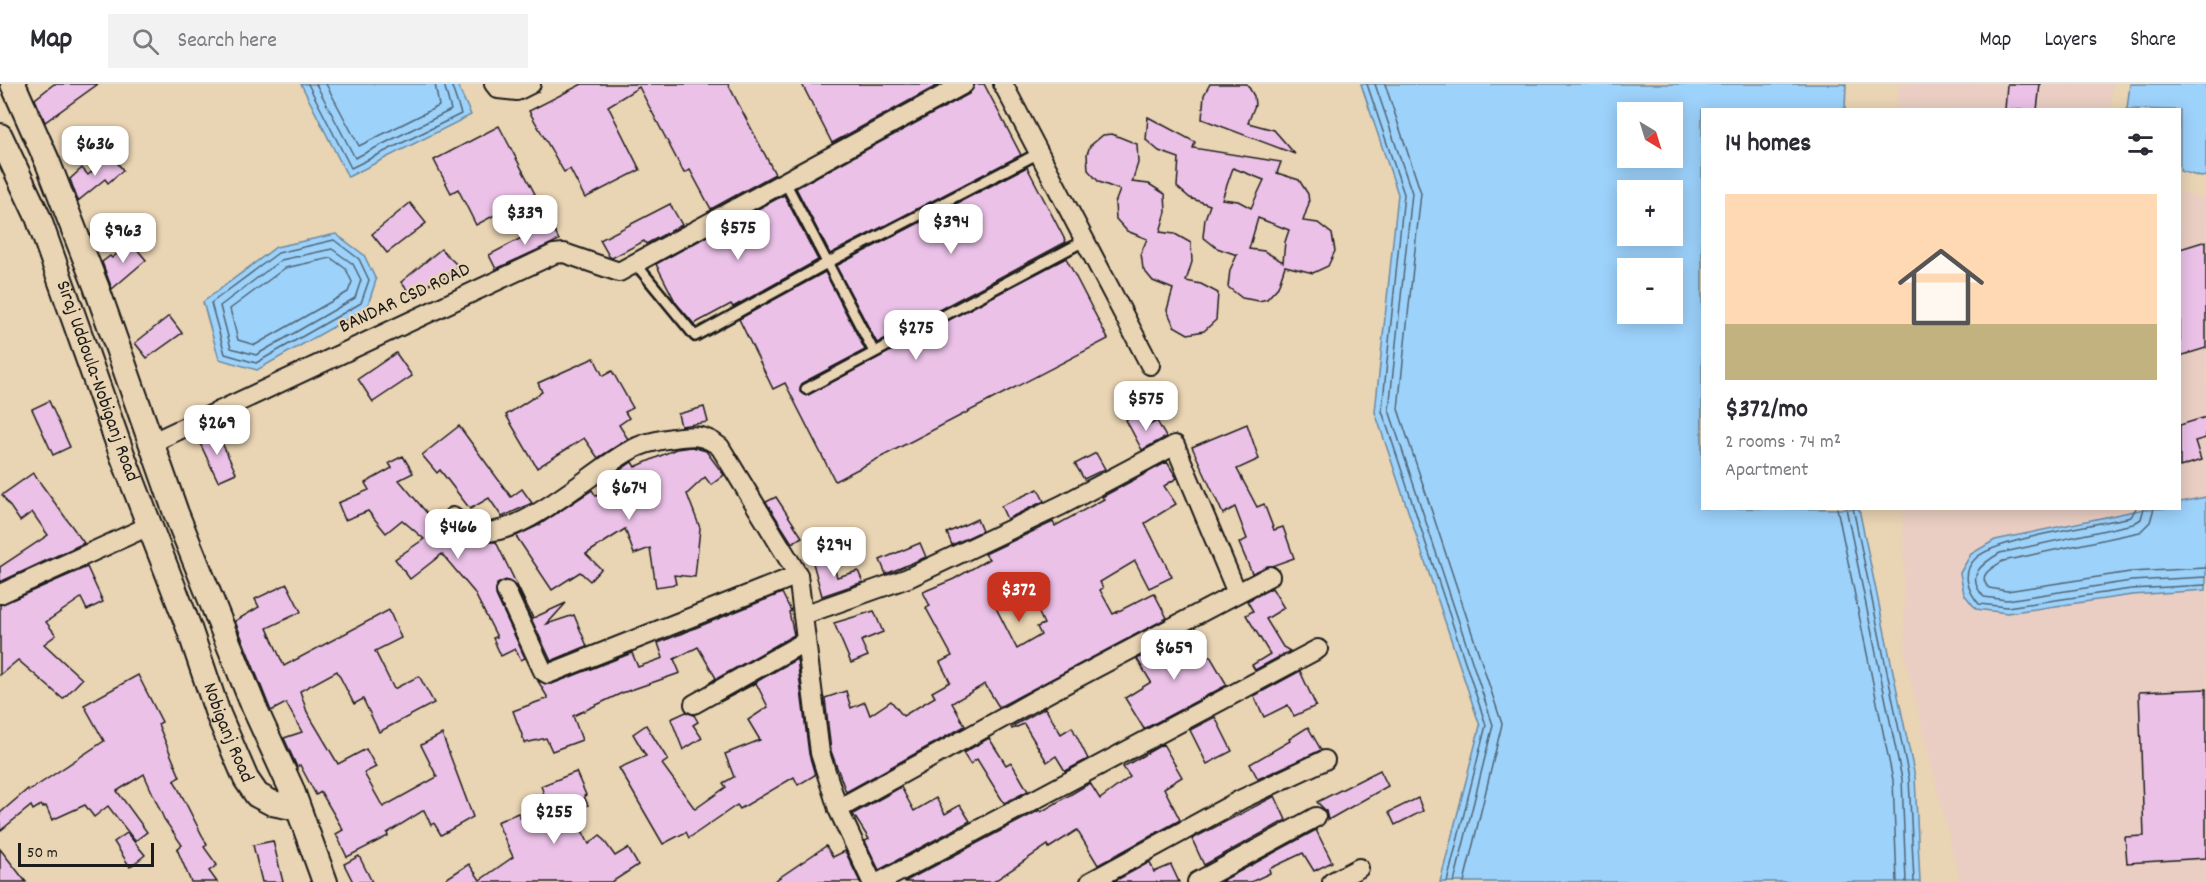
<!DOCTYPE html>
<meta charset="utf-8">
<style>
:root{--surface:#fff;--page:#f2f2f3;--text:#2b2b33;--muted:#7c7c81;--line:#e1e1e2;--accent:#c8321e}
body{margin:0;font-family:Dekko,sans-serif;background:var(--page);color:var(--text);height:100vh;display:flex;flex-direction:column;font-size:22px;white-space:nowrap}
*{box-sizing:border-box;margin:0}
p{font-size:20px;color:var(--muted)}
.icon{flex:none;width:33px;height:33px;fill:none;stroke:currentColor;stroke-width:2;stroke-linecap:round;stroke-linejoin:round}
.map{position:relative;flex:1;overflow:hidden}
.sheet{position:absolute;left:1701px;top:24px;width:480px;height:402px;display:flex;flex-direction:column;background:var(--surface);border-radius:0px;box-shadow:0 3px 15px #0003}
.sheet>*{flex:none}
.needle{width:39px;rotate:142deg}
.controls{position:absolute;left:1617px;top:18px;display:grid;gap:12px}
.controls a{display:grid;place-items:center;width:66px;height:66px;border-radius:0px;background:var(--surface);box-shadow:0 3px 15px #0003;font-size:30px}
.scale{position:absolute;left:18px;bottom:15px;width:136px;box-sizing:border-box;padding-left:6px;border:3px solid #1c1c1c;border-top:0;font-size:16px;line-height:21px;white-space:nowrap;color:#1c1c1c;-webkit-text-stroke:4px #e9d4b3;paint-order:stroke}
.price{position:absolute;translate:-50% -51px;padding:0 14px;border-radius:12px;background:#fff;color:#222;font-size:20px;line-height:39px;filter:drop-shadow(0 2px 3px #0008)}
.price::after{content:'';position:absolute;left:50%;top:36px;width:18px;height:14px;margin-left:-9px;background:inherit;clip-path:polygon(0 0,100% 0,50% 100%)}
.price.on{background:var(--accent);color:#fff}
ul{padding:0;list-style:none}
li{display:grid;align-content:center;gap:12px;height:318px;padding:0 24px}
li+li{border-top:2px solid var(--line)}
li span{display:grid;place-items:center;height:186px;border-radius:0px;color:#555}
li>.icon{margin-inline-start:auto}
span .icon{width:108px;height:108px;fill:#fffc;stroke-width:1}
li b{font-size:26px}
h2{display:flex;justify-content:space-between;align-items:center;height:72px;padding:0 24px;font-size:26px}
header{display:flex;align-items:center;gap:36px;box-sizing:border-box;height:84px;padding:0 30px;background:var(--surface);border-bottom:2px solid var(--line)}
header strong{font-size:28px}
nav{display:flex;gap:33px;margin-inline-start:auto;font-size:21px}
.search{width:420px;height:54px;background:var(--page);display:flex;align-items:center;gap:15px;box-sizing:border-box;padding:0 21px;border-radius:0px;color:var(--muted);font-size:22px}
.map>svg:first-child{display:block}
.built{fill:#eacec3}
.water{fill:#9dd2fb;stroke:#6989a2;stroke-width:1.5;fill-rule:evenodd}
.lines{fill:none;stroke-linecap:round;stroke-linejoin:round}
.shore{stroke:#506575;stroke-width:1.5}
.building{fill:#ebc1e8;stroke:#1c1c1c;stroke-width:1.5;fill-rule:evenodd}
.lane-casing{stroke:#1c1c1c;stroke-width:14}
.street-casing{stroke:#1c1c1c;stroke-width:22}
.secondary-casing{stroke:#1c1c1c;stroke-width:28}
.lane{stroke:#e9d4b3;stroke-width:9}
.street{stroke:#e9d4b3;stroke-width:18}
.secondary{stroke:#e9d4b3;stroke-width:24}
.labels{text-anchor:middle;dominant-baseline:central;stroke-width:4.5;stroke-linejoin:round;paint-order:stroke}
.street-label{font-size:20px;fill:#1c1c1c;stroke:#e9d4b3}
</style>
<header>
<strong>Map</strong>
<div class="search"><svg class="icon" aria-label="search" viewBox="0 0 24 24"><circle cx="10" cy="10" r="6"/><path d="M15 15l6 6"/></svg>Search here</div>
<nav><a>Map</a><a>Layers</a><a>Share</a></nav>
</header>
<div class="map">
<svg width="2206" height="798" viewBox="0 0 2206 798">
<rect width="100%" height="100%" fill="#e9d4b3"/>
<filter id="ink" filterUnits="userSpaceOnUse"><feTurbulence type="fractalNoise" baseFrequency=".0167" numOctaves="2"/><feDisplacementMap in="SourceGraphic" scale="12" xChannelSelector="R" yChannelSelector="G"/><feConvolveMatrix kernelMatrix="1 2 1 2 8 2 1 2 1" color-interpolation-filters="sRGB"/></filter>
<g filter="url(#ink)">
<g class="built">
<polygon points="1898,0 2113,0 2110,26 1898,25"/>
<polygon points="2180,107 2206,115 2206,798 1960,798 1905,573 1903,425 2180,424"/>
</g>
<g class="water">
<polygon points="301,0 457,0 471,31 348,93"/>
<path d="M1361 0H1846L1845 25 1702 26V424L1859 425 1915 693 1920 798H1440L1480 642 1375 328 1398 110ZM1628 28H1672V74H1628ZM1628 106H1672V152H1628ZM1672 184V230H1628V184Z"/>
<polygon points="2130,0 2206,0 2206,92 2201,93 2180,87 2180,26 2127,25"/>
<polygon points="336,150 364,171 376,196 367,224 257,286 219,275 203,218 276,163"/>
<polygon points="2206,413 2206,506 2132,511 2007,529 1976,525 1964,510 1960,489 1971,470 1995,456 2144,425 2180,424 2180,418"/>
</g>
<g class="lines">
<g class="shore">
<polyline points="308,0 351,84 461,30 451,0"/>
<polyline points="316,0 355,74 451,26 444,0"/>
<polyline points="326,0 359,62 439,22 435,0"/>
<polyline points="1367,0 1404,110 1382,327 1486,641 1447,798"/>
<polyline points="1375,0 1412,109 1389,326 1493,641 1454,798"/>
<polyline points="1385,0 1421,109 1398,325 1502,640 1464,798"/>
<polygon points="334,156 359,175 369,196 361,219 256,279 225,270 211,219 278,169"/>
<polygon points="332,165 353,180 361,196 355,214 256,271 231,264 220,222 281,176"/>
<polygon points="331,174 346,185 352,198 348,208 255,261 238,256 230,225 285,184"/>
<polyline points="1837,424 1893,696 1897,798"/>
<polyline points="1846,424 1902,695 1906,798"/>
<polyline points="1853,424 1909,694 1914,798"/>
<path d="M2136 424 2131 433C2100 440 1993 455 1975 475 1961 489 1968 507 1979 520L2007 523 2131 505 2206 501"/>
<path d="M2144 424 2141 435 2133 440 2000 469C1981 480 1965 492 1984 513L2007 516 2131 497 2206 493"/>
<path d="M2154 424 2150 438 2140 448 2003 477C1992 484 1976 491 1989 504L2007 507 2130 488 2206 484"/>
</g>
</g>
<g class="building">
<polygon points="54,0 98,0 45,38 35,15"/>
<polygon points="582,0 728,0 775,90 711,125 690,86 684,89 639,3 608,22 640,86 585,114 570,85 564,88 529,27"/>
<polygon points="802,0 940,0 832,59"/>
<polygon points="975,0 984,0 1021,71 830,170 796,104 969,10"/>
<polygon points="1210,0 1247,0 1254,12 1255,21 1248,39 1274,46 1295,70 1202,35 1204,11"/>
<polygon points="2007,0 2040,0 2037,26 2005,26"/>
<path d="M1148 33 1195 58 1193 64 1281 78 1277 89 1299 96 1308 110 1309 119 1303 137 1318 139 1332 150 1335 167 1328 182 1313 189 1285 182 1278 203 1267 215 1259 217 1242 214 1228 203 1230 186 1237 171 1217 164 1203 153 1205 135 1210 121 1190 114 1177 103 1179 74 1159 67 1146 56ZM1233 84 1264 96 1251 124 1238 117 1222 115ZM1258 134 1289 146 1285 158 1283 178 1264 167 1249 165Z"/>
<polygon points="499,42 535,110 476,141 458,105 451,109 434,76"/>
<polygon points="1112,50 1137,60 1138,79 1132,98 1149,100 1165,110 1166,128 1160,148 1175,150 1191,159 1192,178 1186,197 1201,200 1218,209 1216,236 1204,247 1188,250 1174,242 1167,226 1173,205 1153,197 1143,185 1141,169 1147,155 1127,147 1116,135 1115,119 1120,106 1099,98 1088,86 1087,70 1090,62 1103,51"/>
<polygon points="111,71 123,86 108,99 105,95 78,117 70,95 82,84 88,91"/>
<polygon points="1027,83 1066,158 877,259 836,182"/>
<polygon points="784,111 818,176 733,223 731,220 694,240 676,219 656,180"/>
<polygon points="410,119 426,139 387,169 372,150"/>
<polygon points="670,120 682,141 646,160 644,157 612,174 609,172 600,156"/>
<polygon points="550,139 559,156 496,185 489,171"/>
<polygon points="2206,157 2206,264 2180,272 2180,165"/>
<polygon points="131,158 146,176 112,205 102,178 110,172 112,174"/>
<polygon points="441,165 458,182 441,197 438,194 412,212 401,198"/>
<polygon points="1066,174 1108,255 835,397 785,299 773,305 739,235 825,188 865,266 802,299 800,308 806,312"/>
<polygon points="169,232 182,249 147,274 135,259"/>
<polygon points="396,269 412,292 373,318 358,295"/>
<polygon points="594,274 603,292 612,287 633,324 625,328 629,334 619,341 628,355 598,374 584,354 537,384 506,331 542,308 538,299"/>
<polygon points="49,317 70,363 53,371 32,325"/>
<polygon points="704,323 708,338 681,342 678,330"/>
<polygon points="1135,330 1144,344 1157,337 1166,353 1142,366 1126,336"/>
<polygon points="2206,333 2206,354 2195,357 2201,376 2180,383 2180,341"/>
<polygon points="1247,340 1259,375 1237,385 1257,423 1264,420 1274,446 1283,443 1294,474 1252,489 1239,459 1247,455 1235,423 1223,430 1192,363"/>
<polygon points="459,342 511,413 522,405 532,419 502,433 489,414 470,425 440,386 437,389 422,371"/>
<polygon points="216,346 236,389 218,397 198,355"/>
<polygon points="692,363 706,367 724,391 711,401 705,393 687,410 700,444 695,493 674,491 676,500 656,503 650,464 634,470 625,445 586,470 601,485 590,497 580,488 552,506 516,452 539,441 592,406 596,412 624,400 616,389 632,378 635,383 676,365"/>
<polygon points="1096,369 1105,385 1084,395 1075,380"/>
<polygon points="403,372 413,389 399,396 432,435 436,431 451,446 469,457 496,458 533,534 566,519 547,540 574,531 587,562 551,577 516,502 506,496 497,500 496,511 525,574 521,576 515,565 501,572 493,554 497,553 474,508 442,470 410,495 395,475 424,455 402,436 386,449 368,427 345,436 338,419 369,406 365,399 392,384 389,379"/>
<path d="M1167 378 1177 394 1164 402 1176 420 1145 439 1172 493 1149 504 1135 477 1100 498 1103 504 1100 506 1113 530 1154 509 1167 534 999 623 985 600 952 619 965 642 846 708 831 667 825 614 846 607 851 624 865 618 870 631 891 617 903 632 935 613 932 608 950 598 940 578 952 572 926 524 930 522 923 508 954 495 989 475 985 470 1053 438 1055 442 1104 415 1102 413ZM1026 501 1044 540 1037 543 1041 551 1017 565 994 520Z"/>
<polygon points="33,389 84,459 0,498 0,483 48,451 32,428 20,437 2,411"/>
<polygon points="1038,405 1044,417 1007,435 1001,422"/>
<polygon points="776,413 802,453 792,459 766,418"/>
<polygon points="977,435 982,447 952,461 947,449"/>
<polygon points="920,459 926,473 886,490 880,476"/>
<polygon points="831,473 837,493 858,487 863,498 822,512 813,479"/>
<polygon points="87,483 103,518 87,526 81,514 46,538 56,551 44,560 82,595 63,615 18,576 0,591 0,521"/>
<polygon points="287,500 301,528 267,544 284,582 389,526 401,554 375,567 394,605 419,592 434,619 379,648 363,615 354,620 337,587 300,607 307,628 338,680 366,665 376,683 364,689 383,723 437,693 421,661 442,650 473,733 441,751 434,739 431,741 424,726 387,749 388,752 347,773 336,750 343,746 321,708 316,711 300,681 297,683 284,654 302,648 286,619 271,627 235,537 259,523 255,515"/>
<polygon points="1272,504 1284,524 1266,535 1283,563 1290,567 1255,586 1252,581 1270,570 1246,531 1253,527 1247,517"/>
<polygon points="782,509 791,527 789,528 794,551 709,599 716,594 698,563 674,575 680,589 622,609 573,632 582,656 552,667 546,654 525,659 513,627 548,614 538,597 552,600 632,569 638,583 663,574 658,559"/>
<polygon points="874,527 883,548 861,557 868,572 851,579 834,539"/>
<polygon points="1188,548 1203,577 1210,572 1227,601 1144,645 1125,614 1151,598 1137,575"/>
<polygon points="797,575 809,670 815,691 798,701 794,693 740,725 737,721 689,754 686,748 663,760 619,684 646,672 633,650 646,641 668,676 662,680 695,725 726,703 723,699 734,693 725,670 760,656 748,636 768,623 756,599 720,618"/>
<polygon points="1300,587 1316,622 1294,632 1288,621 1264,633 1254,612"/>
<polygon points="138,591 162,638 158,640 180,693 174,696 207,761 204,763 217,781 209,787 217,798 191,798 177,765 182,761 164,735 144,690 117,707 147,748 135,757 108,722 94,733 85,721 52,736 46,722 43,724 41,721 33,726 31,722 0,747 0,729 28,705 29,707 104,657 84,621"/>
<polygon points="2206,605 2206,774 2127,779 2125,753 2144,752 2139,608"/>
<polygon points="1045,624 1061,650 1072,643 1088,675 1065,687 1056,672 1047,678 1024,640 1012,645 1011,643"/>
<polygon points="686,628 694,631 698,638 693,641 702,654 683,666 671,635"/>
<polygon points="1215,633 1232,667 1207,680 1190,646"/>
<polygon points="1308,643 1321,666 1258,695 1250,680 1290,657 1289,655"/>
<polygon points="989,654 1006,681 1011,678 1028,707 1004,719 977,675 970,680 963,669"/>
<polygon points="1163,660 1182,693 1164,704 1180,736 1098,781 1077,746 1049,764 1048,761 993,798 904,798 1040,726 1041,728 1090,699 1100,715 1130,693 1123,683"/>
<polygon points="1380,686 1388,702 1328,736 1326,727 1317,718"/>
<polygon points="576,688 586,711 584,712 588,721 572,727 589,760 600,751 615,772 628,764 638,781 612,798 441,798 469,780 480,796 513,773 497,738 518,729 525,741 551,729 541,702"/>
<polygon points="901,703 914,727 936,714 945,730 960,721 970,737 879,786 865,757 869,755 853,730"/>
<polygon points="1275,712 1286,736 1204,781 1192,755"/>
<polygon points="1418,714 1423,727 1395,741 1389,728"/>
<polygon points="1316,746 1332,778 1314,787 1303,769 1269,785 1270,789 1251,798 1220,798"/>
<polygon points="127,749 145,771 130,783 114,758"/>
<polygon points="273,757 283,798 262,798 253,761"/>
<polygon points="826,762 833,773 845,767 860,798 773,798"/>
<polygon points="0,765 26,798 0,798"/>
<polygon points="359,772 372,798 353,798 344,780"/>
<polygon points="1150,778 1154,788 1171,781 1179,798 1113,798"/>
</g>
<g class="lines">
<defs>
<g id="lane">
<polyline points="785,98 874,268"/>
<polyline points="635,179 695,252 827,179 1039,69"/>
<polyline points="806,305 1084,157"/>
</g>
<g id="street">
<polyline points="494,0 498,5 517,7 531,0"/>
<polyline points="1003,0 1150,281"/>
<polyline points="151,359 554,170 564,169 619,188 964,0"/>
<path d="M453 433C460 439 467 445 476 447 519 457 592 387 629 367 641 360 658 356 673 354 692 351 704 350 720 363L798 491 820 669 838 725 872 798"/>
<polyline points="506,507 543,587 548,590 798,491"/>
<polyline points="0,510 151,441"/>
<polyline points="803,531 908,494 1062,421 1175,361 1237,509"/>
<polyline points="694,620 806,557"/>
<polyline points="838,725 1048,609 1270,492"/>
<polyline points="880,798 1318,565"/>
<polyline points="1090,798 1242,715 1325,676"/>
<polyline points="1197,798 1316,733"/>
<polyline points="1332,798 1359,784"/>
</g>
<g id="secondary">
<polyline points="13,0 48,79 96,202 176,429 254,623 291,704 325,798"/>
<path id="s1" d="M0 52 38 133 123 373 189 544 218 630 246 695 257 711 272 719 297 724"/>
</g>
</defs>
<use href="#lane" class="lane-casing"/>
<use href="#street" class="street-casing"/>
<use href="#secondary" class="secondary-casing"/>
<use href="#lane" class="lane"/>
<use href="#street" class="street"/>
<use href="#secondary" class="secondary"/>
</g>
</g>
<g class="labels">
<g class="street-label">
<text transform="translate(405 215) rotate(-25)">BANDAR CSD ROAD</text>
<text stroke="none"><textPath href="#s1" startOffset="264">Siraj Uddoula-Nobiganj Road</textPath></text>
<text stroke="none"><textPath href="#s1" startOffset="639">Nobiganj Road</textPath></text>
</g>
</g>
</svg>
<div class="controls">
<a><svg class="needle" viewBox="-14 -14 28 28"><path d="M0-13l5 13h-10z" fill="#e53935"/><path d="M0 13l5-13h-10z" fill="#7c7c81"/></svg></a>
<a>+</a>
<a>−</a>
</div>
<div class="scale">50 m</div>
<b class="price" style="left:95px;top:93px">$636</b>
<b class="price" style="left:525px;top:162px">$339</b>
<b class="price" style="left:951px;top:171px">$394</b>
<b class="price" style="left:738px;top:177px">$575</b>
<b class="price" style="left:123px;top:180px">$963</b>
<b class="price" style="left:916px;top:277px">$275</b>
<b class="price" style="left:1146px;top:348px">$575</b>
<b class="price" style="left:217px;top:372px">$269</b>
<b class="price" style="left:629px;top:437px">$674</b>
<b class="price" style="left:458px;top:476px">$466</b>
<b class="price" style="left:834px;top:494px">$294</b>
<b class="price on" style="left:1019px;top:539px">$372</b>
<b class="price" style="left:1174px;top:597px">$659</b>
<b class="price" style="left:554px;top:761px">$255</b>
<section class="sheet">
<h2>14 homes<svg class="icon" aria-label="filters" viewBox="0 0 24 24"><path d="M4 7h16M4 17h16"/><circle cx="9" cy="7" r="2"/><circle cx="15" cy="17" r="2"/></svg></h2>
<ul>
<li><span style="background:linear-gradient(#ffd9b3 70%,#c2b280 0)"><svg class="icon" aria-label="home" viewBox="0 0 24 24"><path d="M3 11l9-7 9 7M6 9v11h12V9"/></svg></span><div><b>$372/mo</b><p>2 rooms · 74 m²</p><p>Apartment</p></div></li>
</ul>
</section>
</div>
